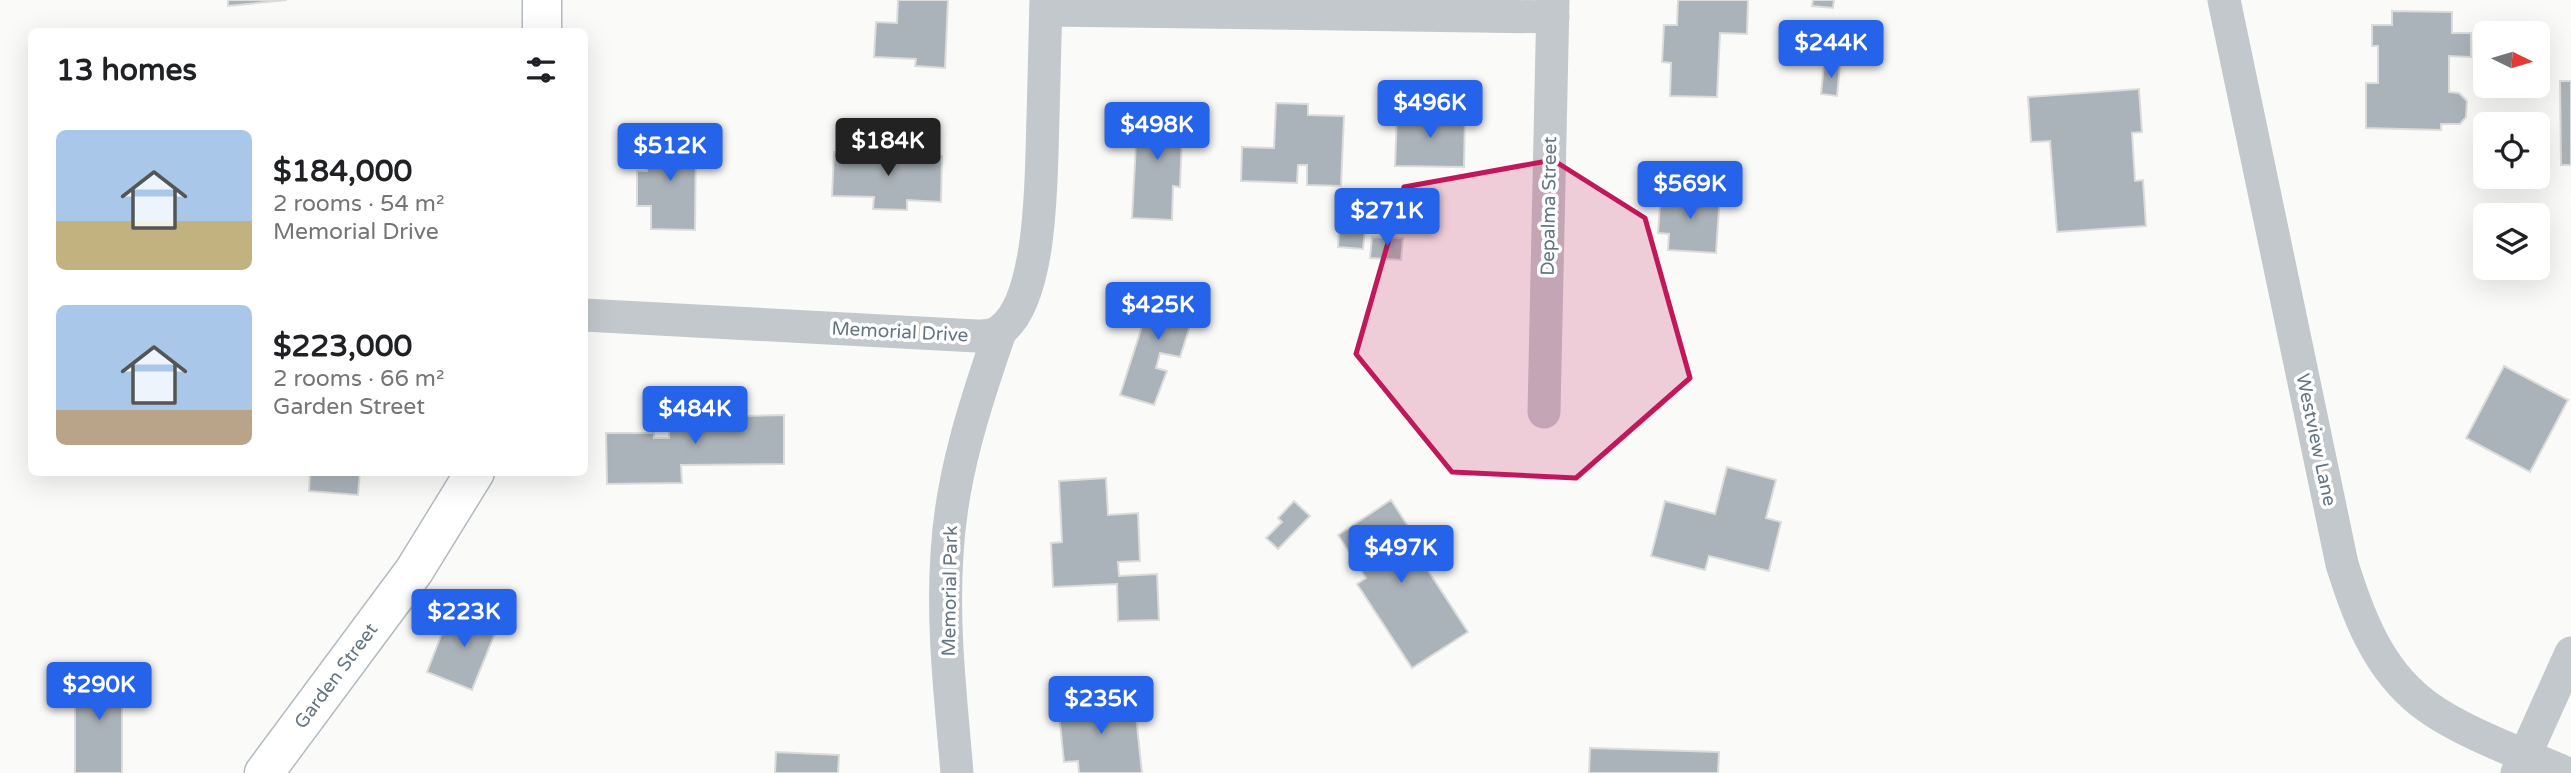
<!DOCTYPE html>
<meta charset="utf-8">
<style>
:root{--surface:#fff;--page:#f2f2f2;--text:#202124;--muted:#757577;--accent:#2563eb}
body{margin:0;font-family:"Varela Round",sans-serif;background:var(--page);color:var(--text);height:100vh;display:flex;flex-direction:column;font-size:26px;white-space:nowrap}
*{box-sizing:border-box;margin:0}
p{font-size:23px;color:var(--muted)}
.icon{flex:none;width:38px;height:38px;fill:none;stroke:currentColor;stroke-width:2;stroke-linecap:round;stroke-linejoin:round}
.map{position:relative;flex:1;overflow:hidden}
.drawer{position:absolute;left:28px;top:28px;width:560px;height:448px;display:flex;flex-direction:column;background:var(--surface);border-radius:10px;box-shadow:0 7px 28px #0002}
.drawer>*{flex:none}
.needle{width:46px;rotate:95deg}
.controls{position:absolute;left:2473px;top:21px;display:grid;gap:14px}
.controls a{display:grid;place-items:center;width:77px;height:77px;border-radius:10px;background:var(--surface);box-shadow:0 7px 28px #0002;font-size:35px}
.price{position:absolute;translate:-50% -60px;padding:0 16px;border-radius:7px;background:var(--accent);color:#fff;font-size:23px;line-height:46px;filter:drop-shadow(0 2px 4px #0008)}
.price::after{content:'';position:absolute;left:50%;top:42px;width:21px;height:16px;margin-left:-10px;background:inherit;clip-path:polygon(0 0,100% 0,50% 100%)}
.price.selected{background:#222;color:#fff}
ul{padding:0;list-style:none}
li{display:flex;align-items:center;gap:21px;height:175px;padding:0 28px}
li span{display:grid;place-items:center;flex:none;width:196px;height:140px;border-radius:10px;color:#555}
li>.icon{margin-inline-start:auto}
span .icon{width:84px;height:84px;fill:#fffc;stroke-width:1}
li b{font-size:30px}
h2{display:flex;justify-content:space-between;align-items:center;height:84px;padding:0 28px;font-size:30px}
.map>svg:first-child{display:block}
.building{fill:#aab3b9;stroke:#dcdcda;stroke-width:2}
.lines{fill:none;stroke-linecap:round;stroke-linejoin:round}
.secondary-casing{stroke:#b3babf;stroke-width:41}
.street{stroke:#c3c8cc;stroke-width:33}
.secondary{stroke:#fff;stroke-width:38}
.marked{fill:#c2185b;fill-opacity:0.2;stroke:#c2185b;stroke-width:5;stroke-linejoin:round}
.labels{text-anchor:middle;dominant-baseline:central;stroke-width:7;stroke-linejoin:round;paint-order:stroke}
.street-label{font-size:19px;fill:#657683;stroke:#fff}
</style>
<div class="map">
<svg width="2571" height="773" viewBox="0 0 2571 773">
<rect width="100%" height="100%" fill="#fafaf8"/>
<g class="building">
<polygon points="228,0 287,0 228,6"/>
<polygon points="898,0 948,0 945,68 915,66 916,59 874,57 876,22 897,23"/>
<polygon points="1678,0 1748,0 1747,34 1720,33 1717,97 1670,96 1671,63 1662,62 1664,25 1677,25"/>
<polygon points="1813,0 1834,0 1833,8 1812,6"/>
<polygon points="2392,11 2452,12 2452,33 2471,33 2471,57 2449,56 2449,92 2459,93 2467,101 2466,117 2460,124 2441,124 2441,130 2366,128 2366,83 2378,83 2378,46 2372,46 2372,25 2392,25"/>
<polygon points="1824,64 1840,65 1837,96 1821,94"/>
<polygon points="2560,81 2571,81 2571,165 2561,165"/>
<polygon points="2139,89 2142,132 2132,133 2135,181 2143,180 2146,226 2057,232 2050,141 2031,142 2028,97"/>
<polygon points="1276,103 1308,104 1308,115 1344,116 1341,186 1307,185 1307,165 1298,165 1297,183 1241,181 1242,147 1274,148"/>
<polygon points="1138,106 1183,109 1180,187 1173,186 1172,220 1132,218"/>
<polygon points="1397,113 1465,115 1464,167 1395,166"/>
<polygon points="648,136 696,137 695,230 651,229 651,206 637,206 637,171 647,171"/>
<polygon points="834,152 942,156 941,202 907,200 907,210 873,209 874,197 832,196"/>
<polygon points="1661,190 1720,194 1716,253 1668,250 1669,234 1658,233"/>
<polygon points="1339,228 1365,230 1363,249 1338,247"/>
<polygon points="1372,237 1403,238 1401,260 1370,258"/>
<polygon points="1155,286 1199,298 1180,357 1160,353 1156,368 1167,371 1154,405 1120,395"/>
<polygon points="2504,366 2568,400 2530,472 2466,438"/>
<polygon points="742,410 743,416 784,415 784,464 681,465 682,483 607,484 606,433 654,433 654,438 669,438 669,411"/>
<polygon points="1727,467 1776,480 1766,518 1781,522 1769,571 1709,556 1705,570 1651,556 1665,501 1715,514"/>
<polygon points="310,472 360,472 358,495 309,491"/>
<polygon points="1106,478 1108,515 1138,513 1140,561 1118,562 1119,576 1157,574 1159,620 1118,621 1117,584 1053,587 1051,543 1062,542 1059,481"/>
<polygon points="1391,500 1422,548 1416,552 1468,632 1412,668 1357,584 1366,578 1338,535"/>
<polygon points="1294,501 1310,516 1278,549 1266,538 1282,522 1278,518"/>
<polygon points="469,608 500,621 472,690 427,672 447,620 462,626"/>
<rect x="75" y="671" width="47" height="102"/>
<polygon points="1134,697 1142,773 1079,773 1078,761 1064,762 1058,704"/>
<polygon points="1590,748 1719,752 1718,773 1589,773"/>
<polygon points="776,752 839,755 838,773 775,773"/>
</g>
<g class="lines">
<defs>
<g id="secondary">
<polyline points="542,32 542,0"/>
<path id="s1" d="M264 773 414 571 475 472"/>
</g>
</defs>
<use href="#secondary" class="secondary-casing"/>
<g class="street">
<path d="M2224 0 2342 564C2357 612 2375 661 2413 695 2448 728 2521 753 2566 773"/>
<polyline points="1046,10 1553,17"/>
<path d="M584 315 976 336C984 336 994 336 1001 330 1044 298 1041 168 1043 118 1044 79 1045 39 1046 0"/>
<polyline points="1544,412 1553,0"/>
<path d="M957 773C951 700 942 627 947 554 951 477 975 404 1000 332"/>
<polyline points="2517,773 2571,653"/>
</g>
<use href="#secondary" class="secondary"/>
</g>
<path class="marked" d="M1553 160 1645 218 1690 378 1576 478 1452 472 1356 354 1404 187Z"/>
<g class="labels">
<g class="street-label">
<text transform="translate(1549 206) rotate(-89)">Depalma Street</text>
<text transform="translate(900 332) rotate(3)">Memorial Drive</text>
<text transform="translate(2316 440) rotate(78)">Westview Lane</text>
<text transform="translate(950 591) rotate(-89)">Memorial Park</text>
<text stroke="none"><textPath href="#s1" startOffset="121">Garden Street</textPath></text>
</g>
</g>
</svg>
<div class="controls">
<a><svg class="needle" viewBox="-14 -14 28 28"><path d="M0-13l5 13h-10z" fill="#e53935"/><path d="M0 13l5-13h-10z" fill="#757577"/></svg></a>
<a><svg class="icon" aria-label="locate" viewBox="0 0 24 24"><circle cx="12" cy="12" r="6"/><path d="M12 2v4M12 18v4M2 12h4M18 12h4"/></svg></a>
<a><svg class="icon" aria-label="layers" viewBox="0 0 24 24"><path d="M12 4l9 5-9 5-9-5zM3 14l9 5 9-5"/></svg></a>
</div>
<b class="price" style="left:1831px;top:80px">$244K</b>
<b class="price" style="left:1430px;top:140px">$496K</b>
<b class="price" style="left:1157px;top:162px">$498K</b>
<b class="price selected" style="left:888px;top:178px">$184K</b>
<b class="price" style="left:670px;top:183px">$512K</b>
<b class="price" style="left:1690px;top:221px">$569K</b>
<b class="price" style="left:1387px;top:248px">$271K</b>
<b class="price" style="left:1158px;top:342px">$425K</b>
<b class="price" style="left:695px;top:446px">$484K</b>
<b class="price" style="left:1401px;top:585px">$497K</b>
<b class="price" style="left:464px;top:649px">$223K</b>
<b class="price" style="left:99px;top:722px">$290K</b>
<b class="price" style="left:1101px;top:736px">$235K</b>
<section class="drawer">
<h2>13 homes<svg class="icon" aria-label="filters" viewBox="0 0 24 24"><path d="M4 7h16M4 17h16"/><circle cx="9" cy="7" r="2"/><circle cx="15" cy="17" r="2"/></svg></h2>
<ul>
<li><span style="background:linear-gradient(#a9c7e8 65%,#c2b280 0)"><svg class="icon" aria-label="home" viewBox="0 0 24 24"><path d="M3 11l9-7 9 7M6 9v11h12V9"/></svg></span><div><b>$184,000</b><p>2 rooms · 54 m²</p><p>Memorial Drive</p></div></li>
<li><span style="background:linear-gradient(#a9c7e8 75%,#b9a48a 0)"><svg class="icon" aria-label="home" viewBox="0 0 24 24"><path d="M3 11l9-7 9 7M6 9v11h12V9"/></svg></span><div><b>$223,000</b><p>2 rooms · 66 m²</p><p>Garden Street</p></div></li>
</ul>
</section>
</div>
